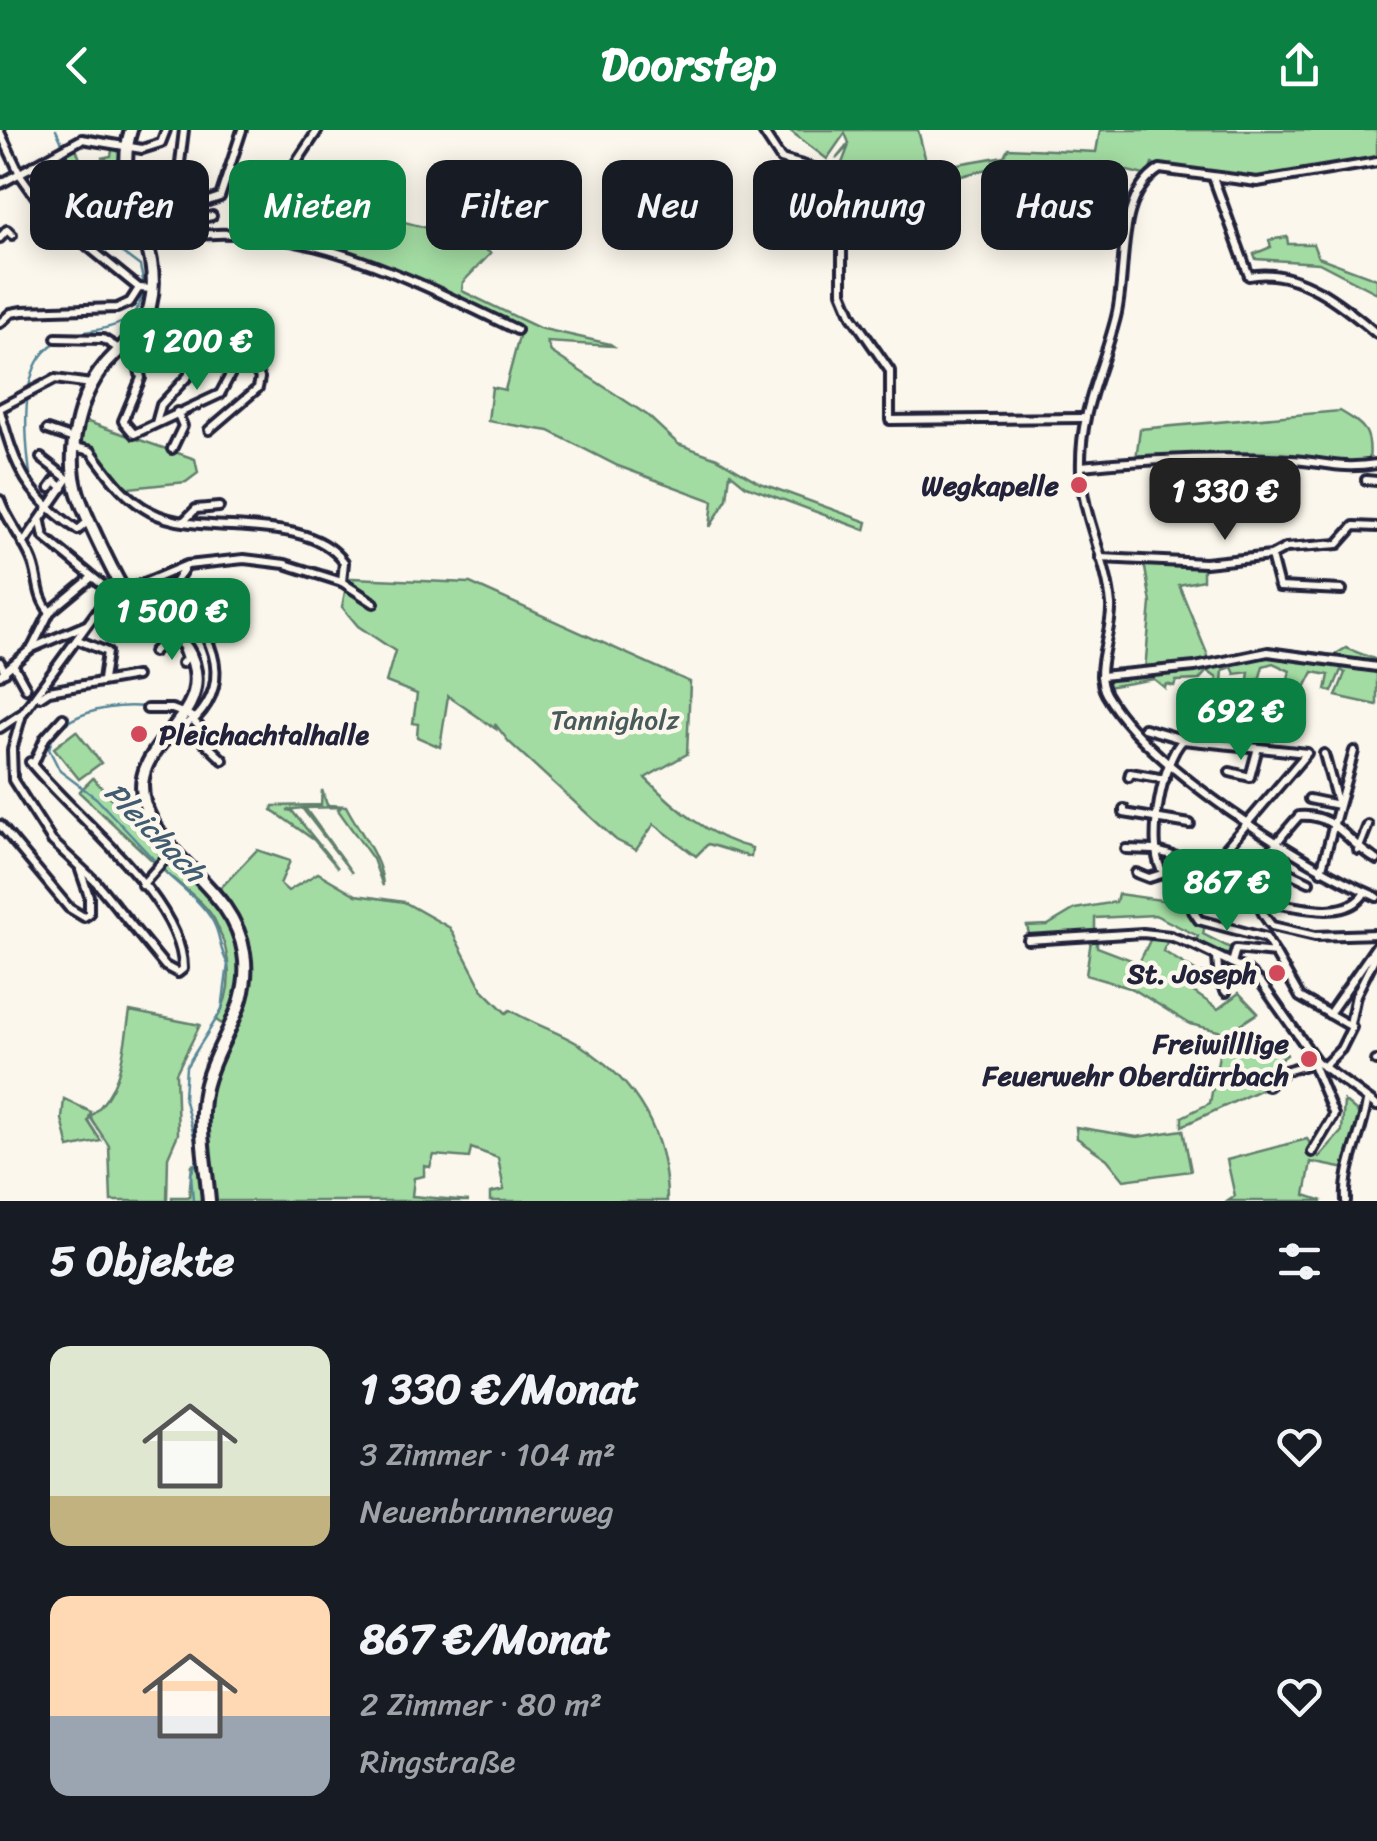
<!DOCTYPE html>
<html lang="de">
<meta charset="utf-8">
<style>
:root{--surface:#171b24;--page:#242831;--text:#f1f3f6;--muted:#9ea1a6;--accent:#0b8043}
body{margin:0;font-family:Sriracha,sans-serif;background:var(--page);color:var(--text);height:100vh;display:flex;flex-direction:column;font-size:38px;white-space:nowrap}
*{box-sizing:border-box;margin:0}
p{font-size:32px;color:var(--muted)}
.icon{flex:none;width:55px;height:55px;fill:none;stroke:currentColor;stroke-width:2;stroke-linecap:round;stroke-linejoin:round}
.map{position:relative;height:1071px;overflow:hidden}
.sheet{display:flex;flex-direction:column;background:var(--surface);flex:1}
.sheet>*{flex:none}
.banner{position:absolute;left:30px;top:30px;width:1318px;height:90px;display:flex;gap:20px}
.price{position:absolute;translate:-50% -85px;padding:0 22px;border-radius:20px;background:var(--accent);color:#fff;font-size:32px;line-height:65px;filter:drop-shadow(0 2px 5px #0008)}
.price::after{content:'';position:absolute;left:50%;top:60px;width:30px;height:22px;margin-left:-15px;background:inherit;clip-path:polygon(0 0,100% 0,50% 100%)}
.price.current{background:#222;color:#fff}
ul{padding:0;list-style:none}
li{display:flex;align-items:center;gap:30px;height:250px;padding:0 50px}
li span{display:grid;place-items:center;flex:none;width:280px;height:200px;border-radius:20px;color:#555}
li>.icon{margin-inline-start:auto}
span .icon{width:120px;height:120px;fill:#fffc;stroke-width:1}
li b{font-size:42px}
h2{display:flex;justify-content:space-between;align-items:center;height:120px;padding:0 50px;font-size:42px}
.chip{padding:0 35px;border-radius:20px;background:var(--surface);box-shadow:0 5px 25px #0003;font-size:35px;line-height:90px}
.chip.current{background:var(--accent);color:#fff}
header{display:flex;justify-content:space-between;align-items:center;height:130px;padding:0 50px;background:var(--accent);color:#fff;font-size:45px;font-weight:800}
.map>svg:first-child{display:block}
.built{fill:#f5e1df}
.green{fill:#a3dca2;stroke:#627f6e;stroke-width:2.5}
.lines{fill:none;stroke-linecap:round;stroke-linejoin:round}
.stream{stroke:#578698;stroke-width:2.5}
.minor-casing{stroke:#22223b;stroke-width:14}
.major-casing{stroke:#22223b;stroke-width:18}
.minor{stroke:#fbf7ec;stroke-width:6}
.major{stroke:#fbf7ec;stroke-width:10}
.poi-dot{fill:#d1495b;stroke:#fbf7ec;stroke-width:4}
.labels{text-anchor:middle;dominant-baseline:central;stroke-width:9;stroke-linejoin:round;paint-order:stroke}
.poi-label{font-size:28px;font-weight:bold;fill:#22223b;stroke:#fbf7ec;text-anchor:end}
.park-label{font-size:28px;fill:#495a5a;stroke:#fbf7ec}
.water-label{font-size:30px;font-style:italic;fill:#415c71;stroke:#fbf7ec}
</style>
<header><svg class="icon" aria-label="back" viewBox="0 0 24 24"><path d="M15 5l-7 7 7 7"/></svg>Doorstep<svg class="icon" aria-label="share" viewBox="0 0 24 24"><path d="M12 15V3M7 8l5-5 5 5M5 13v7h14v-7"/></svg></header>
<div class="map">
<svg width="1377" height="1071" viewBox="0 0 1377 1071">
<rect width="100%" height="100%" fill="#fbf7ec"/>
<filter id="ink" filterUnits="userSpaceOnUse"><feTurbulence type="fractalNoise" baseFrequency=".01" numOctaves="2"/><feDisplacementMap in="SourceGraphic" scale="20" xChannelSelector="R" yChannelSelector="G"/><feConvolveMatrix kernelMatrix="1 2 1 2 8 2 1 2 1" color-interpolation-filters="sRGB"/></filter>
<g filter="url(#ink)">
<polygon class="built" points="62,25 101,81 78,104 57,89 28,51 29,45"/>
<g class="green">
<path d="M789 0H918L928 39 1004 26 1008 18 1096 22 1100 0H1377V31L1258 51 1152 34 1148 46C1099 33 1045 25 995 37 944 50 897 67 843 66L836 49 849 15 836 29 849 13 845 3 827 29Z"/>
<polygon points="113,15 120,18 121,53 134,90 129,92 137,97 120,102 117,93 107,96 101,82 78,104 96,83 96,74 93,80 85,74 89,70 78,63 81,59 76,53 70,58 76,64 68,71 50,43 60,35 64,38 60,32 45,41 42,37 75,16 86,44 103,50 106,29 101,28 111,26"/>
<path d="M278 50C340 86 425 87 491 123L463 152 462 161 539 198 610 214 613 216 547 212 551 222 647 285 678 314 717 328 760 353 867 392 865 400 746 356 730 343 727 369 710 397 713 371 618 336 549 301 488 291 492 257 505 260 521 199 372 132 247 93 252 65 270 61V53Z"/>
<path d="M174 57 201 82C181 90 172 105 150 105L142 74Z"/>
<polygon points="1287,107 1288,114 1313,114 1318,127 1377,149 1377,163 1319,133 1256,129 1254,124 1271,117 1269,110"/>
<path d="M1340 281C1366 296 1372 302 1369 332L1331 337 1296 327 1136 329 1140 299Z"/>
<polygon points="88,292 195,329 198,343 186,352 129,358 114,349 99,325 81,315 83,294"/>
<polygon points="1144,432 1203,434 1203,450 1179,455 1210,531 1267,517 1334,525 1346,518 1377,530 1377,575 1336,566 1345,543 1341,540 1332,562 1326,560 1329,545 1313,542 1295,577 1281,574 1290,541 1273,533 1263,536 1257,558 1247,556 1249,542 1235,544 1232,537 1223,540 1222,553 1216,553 1217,548 1207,541 1199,550 1176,551 1174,556 1166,554 1165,558 1154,549 1107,557 1107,546 1145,540 1151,473"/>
<path d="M352 448 470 453 690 552 687 624 645 648C675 678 710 708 752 718L751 727 708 714 696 726 654 694 636 720 616 710 509 612 495 594 496 599 448 566 440 617 417 607 418 594 413 593 417 564 386 552 395 521 358 496 342 477 347 452Z"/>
<polygon points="76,601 101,633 79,649 54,618"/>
<polygon points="93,648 164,726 157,735 79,662"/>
<path d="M322 660 327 675 346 676C358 700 382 728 383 756L373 729 338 680 341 677 305 678 352 743 302 678 287 680 292 681 338 738 314 710 272 680 273 676 321 675Z"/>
<path d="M257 720 290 731 280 754 288 761 318 743 356 765 404 772 450 798 482 859 506 883 510 880C532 894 557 901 580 915 637 952 667 1003 667 1071H490V1063L504 1060 498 1028 471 1018 469 1028 434 1025 430 1037 424 1036V1046L414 1048 412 1066 469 1071H172V1067H189L192 1035 199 1033V957L226 897 216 890C235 860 231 824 216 793 207 772 177 754 160 737L170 728 212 767Z"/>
<polygon points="1118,764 1190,774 1193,788 1205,794 1203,804 1232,819 1229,830 1194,815 1198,806 1155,785 1095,788 1095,804 1030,808 1027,796 1048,795 1075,779 1116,772"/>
<polygon points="1153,804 1170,806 1163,821 1195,841 1185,856 1218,879 1239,863 1258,883 1235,898 1242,907 1190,894 1133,859 1086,845 1091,810 1028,813 1097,806 1097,817 1139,833"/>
<path d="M130 881 200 895 176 943 178 1004 168 1027 167 1071H111L109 1016 90 987C123 959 123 921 130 881Z"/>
<polygon points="1223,904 1251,915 1265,909 1270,915 1281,914 1287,925 1257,948 1264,958 1182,996 1182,987 1210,973"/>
<polygon points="64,969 91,982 88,991 101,1011 69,1018 62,989"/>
<polygon points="1344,971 1364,988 1346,1039 1311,1032 1305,1065 1323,1071 1228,1071 1235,1066 1227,1030 1307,1009 1319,1027 1342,1001"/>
<polygon points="1076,997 1137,1007 1183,1000 1191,1041 1124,1050 1107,1029 1077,1008"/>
</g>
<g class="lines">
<g class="stream">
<polyline points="56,0 76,43 101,76 116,118 140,136 144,155"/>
<path d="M31 351C0 136 125 243 143 163"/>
<polyline points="168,576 176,574"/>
<path d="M145 577C113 574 56 582 49 619L60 641 96 668 157 733"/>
<path d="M162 739C179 757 207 774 216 798 221 811 220 821 228 834L222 880 186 937 184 967 199 1026 191 1044 193 1071"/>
</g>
<defs>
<g id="minor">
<polyline points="184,0 179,41 192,66 208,71 220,67 242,0"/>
<polyline points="762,0 781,29 827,42 834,49 842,88 842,162 852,186 890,241 890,290 1082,288"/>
<polyline points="0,2 21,46 48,84 139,158 152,159"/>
<path d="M1377 32 1257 52 1160 39C1114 68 1128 141 1116 187 1102 243 1079 281 1081 341 1082 387 1107 429 1111 475 1113 502 1092 540 1106 564 1147 636 1301 734 1377 767"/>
<path d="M1213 47 1249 146C1296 136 1343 175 1377 204"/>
<polyline points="277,49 294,36 318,0"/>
<polyline points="0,54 82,9 142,19 161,13 166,0"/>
<polyline points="175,105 184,92 212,86"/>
<polyline points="0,108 7,100 12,105"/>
<path d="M148 114C274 77 406 146 517 200"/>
<polyline points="0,193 11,183 22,181 117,178 130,172 139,158"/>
<polyline points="56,208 103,209 137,230 141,248 123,291 134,304 220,264 236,234 253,235 260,248 258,258 209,300"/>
<polyline points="0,278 55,249 91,254"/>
<path d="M0 281C16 339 27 366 78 400L85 394"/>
<polyline points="156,293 161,275 189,245 189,228"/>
<polyline points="47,300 74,309"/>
<path d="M75 317 91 321C109 345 123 367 151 382 201 409 305 379 344 432L342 452"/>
<polyline points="172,319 183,296 177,282"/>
<path d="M1081 336C1151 329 1222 326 1292 330 1327 332 1338 340 1377 334"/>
<polyline points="1366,350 1377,351"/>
<polyline points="50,358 55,351 63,358"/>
<path d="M0 370C8 392 22 407 31 428 40 446 35 465 50 482"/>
<polyline points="185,390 196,379 219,377"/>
<polyline points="41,392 44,407 139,485"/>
<polyline points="23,414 68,349 41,328"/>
<polyline points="1271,426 1279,457 1342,460"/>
<polyline points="1100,428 1205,433 1271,426 1286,418 1338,414 1354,396 1377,397"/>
<polyline points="131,471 173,456 185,437"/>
<polyline points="78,510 107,522 103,550"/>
<polyline points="32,518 50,482 91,448"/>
<polyline points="153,522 170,506"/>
<polyline points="0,532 5,542"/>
<polyline points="182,533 186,529 183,521"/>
<polyline points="14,536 26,558"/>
<polyline points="0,545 32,518 86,495"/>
<polyline points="1101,546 1195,537 1268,522 1377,537"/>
<polyline points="40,567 49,561 136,546"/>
<path d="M147 579H172L196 588C239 542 202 497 173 456"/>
<polyline points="0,598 21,584"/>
<polyline points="1144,598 1182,609"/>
<polyline points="169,610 192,589 204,602 204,612 223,630"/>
<path d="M30 632C71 684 184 769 183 839L178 843 165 836 96 752 52 711 13 650 12 620 22 584 106 469 187 435 244 429 285 434 342 452 374 473"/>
<polyline points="33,635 45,608 63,588"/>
<polyline points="1230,642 1250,647 1257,621"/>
<polyline points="1129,647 1130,643 1165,649"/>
<polyline points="1309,669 1338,675 1324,624"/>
<polyline points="1124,679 1124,683 1190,694"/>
<polyline points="0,695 69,778 84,787 89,784 89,766 80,740"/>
<polyline points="1126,719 1154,720 1180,728"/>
<polyline points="1358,720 1368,695"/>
<path d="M1221 724 1307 623 1183 610C1162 630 1147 712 1161 739L1181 753 1262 776"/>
<polyline points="1218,729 1226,729 1221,724"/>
<polyline points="1263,730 1309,752"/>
<path d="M1377 730C1347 714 1337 683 1299 686 1272 716 1237 757 1272 796L1315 806 1377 804"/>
<polyline points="1321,741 1354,621"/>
<polyline points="1136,743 1149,748 1165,743"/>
<polyline points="142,755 174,719"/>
<polyline points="1196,758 1193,781 1199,790 1266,808 1275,823 1236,819 1232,833"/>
<path d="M1260 771C1291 774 1347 794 1365 762"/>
<polyline points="1028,810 1143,803 1170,806 1194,815 1246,840 1262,854 1317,932"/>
<polyline points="1275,823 1300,867 1352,897 1341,919 1323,937"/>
<polyline points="1204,849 1219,852 1217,827"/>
<polyline points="1219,852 1226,862"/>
<polyline points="1329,884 1377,815"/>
<polyline points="1350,894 1356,865 1377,823"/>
<polyline points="1376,931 1377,931"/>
<polyline points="1268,956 1285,941 1317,932 1377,976"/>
<polyline points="1312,1022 1334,985 1313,934"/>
<path d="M1346 1071C1344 1036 1362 1005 1367 972"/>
</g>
<path id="major" d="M131 0C110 63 166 113 150 176 144 200 121 217 105 235 78 267 65 324 78 364 84 382 119 458 131 471 153 498 189 501 195 541 204 595 126 617 145 675 165 734 234 758 244 823 253 877 216 910 205 958 197 995 206 1034 209 1071"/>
</defs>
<use href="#minor" class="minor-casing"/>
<use href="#major" class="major-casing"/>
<use href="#minor" class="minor"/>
<use href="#major" class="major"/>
</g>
</g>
<g class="poi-dot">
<circle cx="1079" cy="355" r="10"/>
<circle cx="139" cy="604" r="10"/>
<circle cx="1277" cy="843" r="10"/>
<circle cx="1309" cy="929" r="10"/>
</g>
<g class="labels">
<g class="poi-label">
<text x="1059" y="355">Wegkapelle</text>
<text x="159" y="604" text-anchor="start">Pleichachtalhalle</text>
<text x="1257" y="843">St. Joseph</text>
<text x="1289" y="913">Freiwilllige<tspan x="1289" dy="32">Feuerwehr Oberdürrbach</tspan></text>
</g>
<g class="park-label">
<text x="615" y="589">Tannigholz</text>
</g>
<g class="water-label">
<text transform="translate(155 702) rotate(45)">Pleichach</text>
</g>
</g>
</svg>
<b class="price" style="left:197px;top:263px">1 200 €</b>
<b class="price current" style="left:1225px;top:413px">1 330 €</b>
<b class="price" style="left:172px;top:533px">1 500 €</b>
<b class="price" style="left:1241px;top:633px">692 €</b>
<b class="price" style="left:1227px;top:804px">867 €</b>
<div class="banner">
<a class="chip">Kaufen</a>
<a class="chip current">Mieten</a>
<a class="chip">Filter</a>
<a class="chip">Neu</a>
<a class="chip">Wohnung</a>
<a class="chip">Haus</a>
</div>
</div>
<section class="sheet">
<h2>5 Objekte<svg class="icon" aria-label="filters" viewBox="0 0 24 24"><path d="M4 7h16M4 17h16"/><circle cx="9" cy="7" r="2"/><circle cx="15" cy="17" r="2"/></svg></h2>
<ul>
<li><span style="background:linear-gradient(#dfe7d0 75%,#c2b280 0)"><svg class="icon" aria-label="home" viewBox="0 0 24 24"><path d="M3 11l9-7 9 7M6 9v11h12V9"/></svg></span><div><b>1 330 €/Monat</b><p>3 Zimmer · 104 m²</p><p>Neuenbrunnerweg</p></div><svg class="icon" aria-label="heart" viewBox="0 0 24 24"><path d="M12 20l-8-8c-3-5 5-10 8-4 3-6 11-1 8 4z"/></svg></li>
<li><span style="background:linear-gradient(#ffd9b3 60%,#9aa5b1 0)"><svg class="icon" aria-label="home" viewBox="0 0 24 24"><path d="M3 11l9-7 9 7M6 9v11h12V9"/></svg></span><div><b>867 €/Monat</b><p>2 Zimmer · 80 m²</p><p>Ringstraße</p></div><svg class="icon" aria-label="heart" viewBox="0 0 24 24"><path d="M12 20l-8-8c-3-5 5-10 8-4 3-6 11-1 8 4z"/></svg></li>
</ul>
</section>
